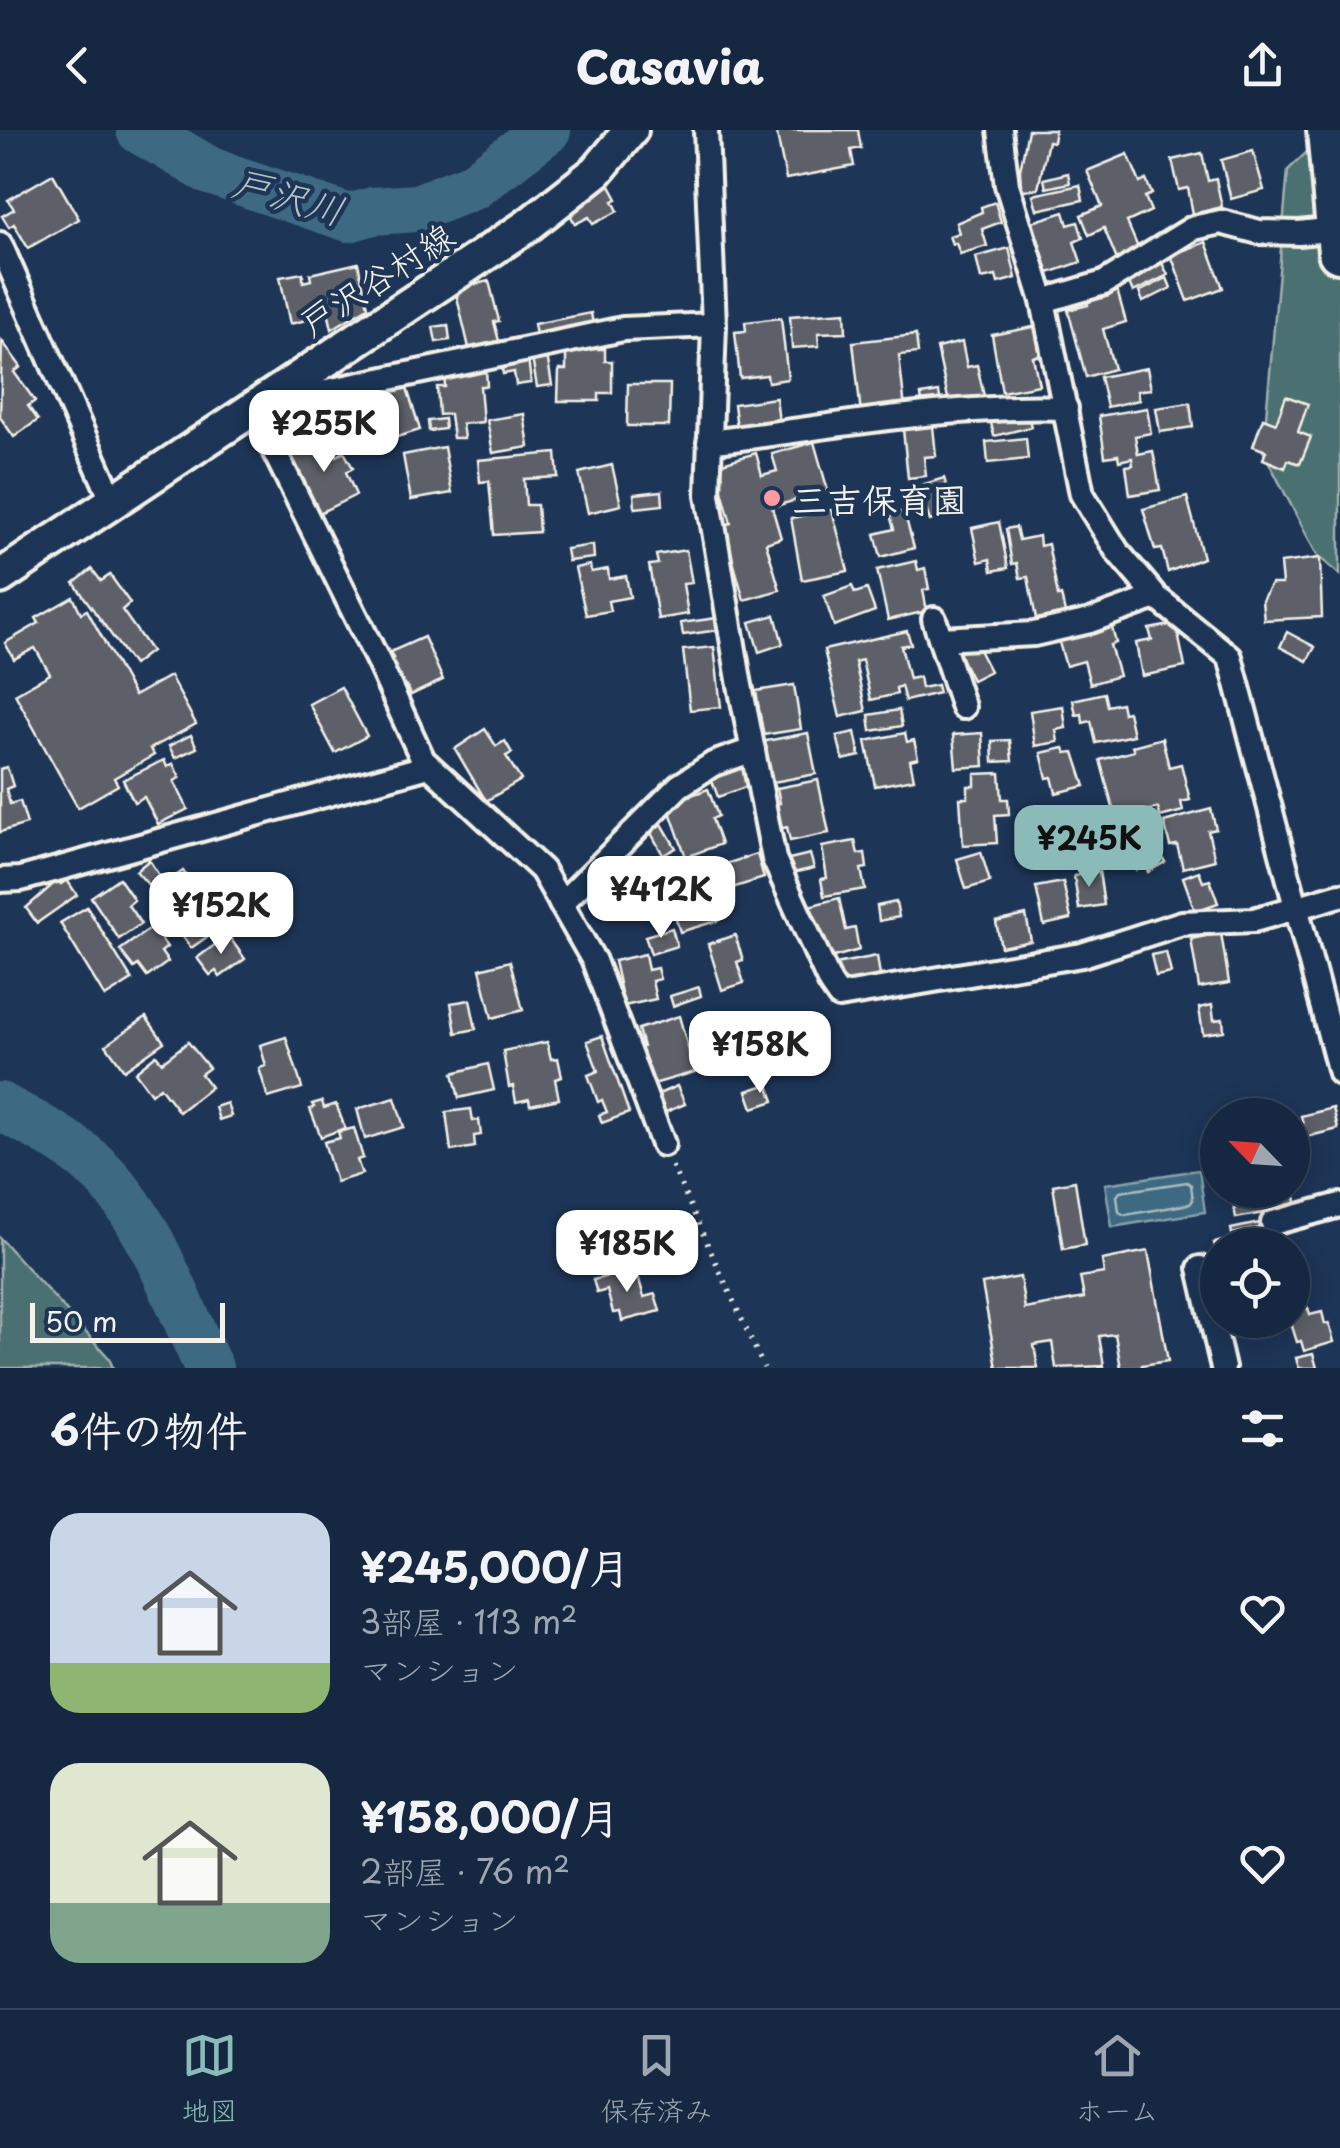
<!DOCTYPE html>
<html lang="ja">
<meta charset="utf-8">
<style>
:root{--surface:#162841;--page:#1f3048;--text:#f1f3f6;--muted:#9ea6b1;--line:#35445a;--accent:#8bbbb9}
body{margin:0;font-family:"Playpen Sans","Klee One",sans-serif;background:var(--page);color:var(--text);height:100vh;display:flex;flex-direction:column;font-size:38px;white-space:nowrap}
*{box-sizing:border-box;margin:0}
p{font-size:32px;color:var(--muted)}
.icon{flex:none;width:55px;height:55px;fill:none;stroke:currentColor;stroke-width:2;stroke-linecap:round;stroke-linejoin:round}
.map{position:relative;height:1238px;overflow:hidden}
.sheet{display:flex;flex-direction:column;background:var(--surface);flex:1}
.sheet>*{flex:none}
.needle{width:65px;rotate:295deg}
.fabs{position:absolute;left:1200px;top:968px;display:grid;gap:20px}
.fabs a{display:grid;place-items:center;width:110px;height:110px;border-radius:50%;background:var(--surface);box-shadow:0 5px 25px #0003,0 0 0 2px var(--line);font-size:50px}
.scale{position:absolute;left:30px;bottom:25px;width:195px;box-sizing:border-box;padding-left:10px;border:5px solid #f4f1e8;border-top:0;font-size:28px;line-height:35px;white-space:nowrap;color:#f4f1e8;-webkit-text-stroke:8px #1d3557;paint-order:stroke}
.price{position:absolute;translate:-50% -85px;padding:0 22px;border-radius:20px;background:#fff;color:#222;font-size:32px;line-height:65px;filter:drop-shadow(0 2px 5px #0008)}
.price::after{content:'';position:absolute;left:50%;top:60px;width:30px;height:22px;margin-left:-15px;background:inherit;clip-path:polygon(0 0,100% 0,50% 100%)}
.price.current{background:var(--accent);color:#111}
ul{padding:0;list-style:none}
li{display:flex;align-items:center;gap:30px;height:250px;padding:0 50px}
li span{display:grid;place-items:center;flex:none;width:280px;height:200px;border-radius:30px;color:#555}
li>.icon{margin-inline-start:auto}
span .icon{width:120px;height:120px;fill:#fffc;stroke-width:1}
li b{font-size:42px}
h2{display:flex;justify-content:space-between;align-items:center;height:120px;padding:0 50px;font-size:42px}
header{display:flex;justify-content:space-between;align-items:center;height:130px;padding:0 50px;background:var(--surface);font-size:45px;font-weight:800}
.tab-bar{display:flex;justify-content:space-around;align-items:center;height:140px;border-top:2px solid var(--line);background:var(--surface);font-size:28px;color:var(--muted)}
.tab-bar a{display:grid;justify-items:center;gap:5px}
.tab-bar .current{color:var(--accent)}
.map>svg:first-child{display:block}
.green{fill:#4b7072;stroke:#a0b0ad;stroke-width:2.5}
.water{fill:#3e6b82;stroke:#87a1ab;stroke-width:2.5}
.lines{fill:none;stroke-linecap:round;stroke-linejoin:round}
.shore{stroke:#abbbbf;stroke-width:2.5}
.river{stroke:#3e6b82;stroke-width:48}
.building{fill:#5d6168;stroke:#f4f1e8;stroke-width:2.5}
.minor-casing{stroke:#f4f1e8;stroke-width:30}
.secondary-casing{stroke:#f4f1e8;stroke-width:40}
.trunk-casing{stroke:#f4f1e8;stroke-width:48}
.path{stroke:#f4f1e8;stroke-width:5;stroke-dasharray:2.5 8;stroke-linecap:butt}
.minor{stroke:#1d3557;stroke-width:22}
.secondary{stroke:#1d3557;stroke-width:32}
.trunk{stroke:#1d3557;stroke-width:40}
.poi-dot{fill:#ff9aa2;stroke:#1d3557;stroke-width:4}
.labels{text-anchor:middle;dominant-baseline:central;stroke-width:9;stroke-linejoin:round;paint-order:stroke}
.street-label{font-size:35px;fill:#f4f1e8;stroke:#1d3557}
.poi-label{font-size:35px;font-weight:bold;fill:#f4f1e8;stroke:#1d3557;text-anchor:start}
.water-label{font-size:38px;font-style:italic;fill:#b4c2c4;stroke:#1d3557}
</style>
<header><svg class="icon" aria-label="back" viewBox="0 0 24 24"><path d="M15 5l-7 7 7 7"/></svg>Casavia<svg class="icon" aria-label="share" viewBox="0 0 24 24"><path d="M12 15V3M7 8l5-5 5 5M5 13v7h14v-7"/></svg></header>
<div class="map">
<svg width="1340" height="1238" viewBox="0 0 1340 1238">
<rect width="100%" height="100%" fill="#1d3557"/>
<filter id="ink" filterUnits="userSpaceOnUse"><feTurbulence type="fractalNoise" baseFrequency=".01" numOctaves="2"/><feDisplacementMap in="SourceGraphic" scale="20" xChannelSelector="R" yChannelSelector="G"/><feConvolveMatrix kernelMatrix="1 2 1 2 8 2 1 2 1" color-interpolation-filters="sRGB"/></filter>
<g filter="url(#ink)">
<g class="green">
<polygon points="1330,0 1340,0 1340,445 1317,425 1263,321 1288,40"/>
<polygon points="0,1108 109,1228 113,1238 0,1238"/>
</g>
<polygon class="water" points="1199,1040 1205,1082 1112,1097 1105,1054"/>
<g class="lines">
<polygon class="shore" points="1187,1052 1191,1055 1193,1070 1190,1074 1125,1085 1119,1082 1117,1066 1120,1062"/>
<g class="river">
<polyline points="140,0 210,41 349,88 373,81 417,78 473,56 547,0"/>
<path d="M0 976C33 994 70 1012 97 1038 152 1090 176 1172 209 1238"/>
</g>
</g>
<g class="building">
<polygon points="776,0 858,0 861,18 851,20 854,36 786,49"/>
<polygon points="1028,0 1055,0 1053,12 1048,11 1038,59 1021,60 1020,40"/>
<polygon points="1253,21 1264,60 1231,69 1221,30"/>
<polygon points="1202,23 1208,51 1216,49 1222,77 1193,84 1188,58 1179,60 1172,30"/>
<polygon points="1128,24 1140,53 1146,50 1152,64 1145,67 1151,81 1127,92 1139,120 1117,130 1104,98 1089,105 1081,85 1102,76 1087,41"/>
<polygon points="1068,43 1070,53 1046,58 1044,49"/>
<polygon points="53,44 79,89 28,118 14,94 9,97 2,86 14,79 8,70"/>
<polygon points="609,54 617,69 613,71 618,81 593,94 589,87 575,94 569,82 584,74 581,69"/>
<polygon points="1080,55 1083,70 1037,80 1033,65"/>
<polygon points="995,72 1001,92 982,99 987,116 960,124 956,113 952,114 949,106 959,103 956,93 982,82 981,77"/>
<polygon points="1064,82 1068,95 1078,92 1083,108 1074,112 1081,132 1046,144 1029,93"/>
<polygon points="1206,112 1223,158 1188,171 1171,125"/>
<polygon points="1009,118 1016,148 998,153 996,146 981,149 976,127"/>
<polygon points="1161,131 1168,145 1133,162 1127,148"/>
<polygon points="358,133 368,177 332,199 325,168 315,170 319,187 290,194 280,147 303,143 303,152 311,150 310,144"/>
<polygon points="1167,148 1171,158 1143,172 1139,162"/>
<polygon points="489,151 499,191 494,192 499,211 469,218 455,159"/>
<polygon points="1117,160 1126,192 1103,199 1114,239 1086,247 1068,180 1088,175 1087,168"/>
<polygon points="845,182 846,202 818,203 819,216 792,218 790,186"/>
<polygon points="591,183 593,194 536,205 534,194"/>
<polygon points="781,188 788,249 768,252 767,245 740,248 735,202 746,201 745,192"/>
<polygon points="448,195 450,210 436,212 433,197"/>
<polygon points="1038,196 1044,224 1033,227 1039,255 1002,262 992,205"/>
<polygon points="916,205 918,223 899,225 905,279 861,284 853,212"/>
<polygon points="2,211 21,237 14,242 35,271 28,276 38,290 14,307 0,287"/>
<polygon points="962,212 967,237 977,235 984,266 949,273 937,218"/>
<polygon points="566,219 605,219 605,231 612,231 612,263 599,263 599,271 558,271 559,240 566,240"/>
<polygon points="547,225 552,255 537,257 532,228"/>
<polygon points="528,228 531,253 516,255 514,242 503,244 501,232"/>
<polygon points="1147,238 1151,259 1137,261 1139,270 1107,277 1100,247"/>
<polygon points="486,239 487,256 480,256 483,292 462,294 464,308 453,308 450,284 439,285 437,257 445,257 444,243"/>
<polygon points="628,254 670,254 669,296 627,296"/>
<polygon points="407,258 420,300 394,308 382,265"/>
<polygon points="939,262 941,275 923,278 921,265"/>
<polygon points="1286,266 1308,274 1298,302 1311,307 1300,334 1288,330 1285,338 1263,329 1266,321 1253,316 1263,288 1276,293"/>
<polygon points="776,268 779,292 737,298 734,274"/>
<polygon points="291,271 305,300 280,312 266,284"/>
<polygon points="1190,273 1193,297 1160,302 1156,278"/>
<polygon points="1147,278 1151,303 1135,306 1138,324 1153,321 1160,360 1130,365 1126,336 1133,335 1132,328 1119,331 1118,325 1105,327 1099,286"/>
<polygon points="524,284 529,317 493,323 487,290"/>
<polygon points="1028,285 1031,297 994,306 991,293"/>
<polygon points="444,289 445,299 429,301 428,291"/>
<polygon points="933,296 936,326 924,327 926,346 908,348 903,299"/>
<polygon points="329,307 337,326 344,322 353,338 346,342 356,365 317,384 289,326"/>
<polygon points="1026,308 1028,329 988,333 986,312"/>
<polygon points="814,312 828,361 772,377 781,408 766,413 780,460 744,470 723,395 731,393 715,335 756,323 762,345 777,341 772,324"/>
<polygon points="444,317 452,363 411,370 403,325"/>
<polygon points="556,323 558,347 524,349 526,375 537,375 539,402 494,405 489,351 480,352 478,330"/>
<polygon points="612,335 621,375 588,383 579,343"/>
<polygon points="944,348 955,383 930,391 918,356"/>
<polygon points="662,361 663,375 635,378 634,364"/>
<polygon points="1187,367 1203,428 1168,442 1162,419 1155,420 1143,379"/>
<polygon points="832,380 848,441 802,450 791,388"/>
<polygon points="904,381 914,418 881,427 875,404 894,399 890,385"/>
<polygon points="999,392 1008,438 992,441 990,429 979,432 972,398"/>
<polygon points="1016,397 1019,410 1039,406 1040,416 1048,414 1058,466 1061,465 1065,483 1036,489 1028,447 1020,448 1017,433 1012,434 1006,399"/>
<polygon points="593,415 594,428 568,431 566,419"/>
<polygon points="686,420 692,453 683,454 688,484 658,489 649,435 658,434 656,425"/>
<polygon points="1320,428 1322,487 1264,490 1262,470 1271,454 1282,454 1280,433"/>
<polygon points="916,431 918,440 925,438 929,459 923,460 927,481 888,490 877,440"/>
<polygon points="590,435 591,442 608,439 609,449 626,446 630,467 608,471 610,481 586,485 575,438"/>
<polygon points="92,439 101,451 110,445 130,473 122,480 151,521 133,535 74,453"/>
<polygon points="852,456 855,463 867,459 875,481 834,496 824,466"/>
<polygon points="73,467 81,483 87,480 134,566 170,546 196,594 150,619 154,625 114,648 118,655 78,678 15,564 50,544 35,518 14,529 5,513 39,493 36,488"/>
<polygon points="775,485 783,514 759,522 750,492"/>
<polygon points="717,488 719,500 683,505 681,493"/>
<polygon points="1111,494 1116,513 1110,515 1119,546 1090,554 1084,531 1066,536 1058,509"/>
<polygon points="1176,494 1185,537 1142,546 1136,513 1152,510 1149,499"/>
<polygon points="907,501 911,514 901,516 909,549 919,547 921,558 937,555 939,563 905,571 901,556 896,558 897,564 871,570 862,530 855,532 866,581 840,587 824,520"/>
<polygon points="1287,502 1315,517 1307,531 1280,517"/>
<polygon points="424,507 443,550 411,565 407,556 400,559 388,530 393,528 390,522"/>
<polygon points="976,514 990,541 972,550 958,522"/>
<polygon points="714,517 721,577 690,580 683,520"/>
<polygon points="794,555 801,599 763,605 756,561"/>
<polygon points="341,557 367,606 335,623 309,574"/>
<polygon points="1104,563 1107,576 1121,573 1123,583 1128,582 1133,605 1096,613 1091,591 1083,593 1082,584 1076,585 1073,570"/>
<polygon points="1063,576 1066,598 1056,600 1058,612 1035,616 1030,581"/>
<polygon points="899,580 902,596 871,601 869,585"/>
<polygon points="485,599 496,616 505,611 512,623 506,626 521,650 486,671 455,619"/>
<polygon points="855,602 860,626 843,630 837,606"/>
<polygon points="808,603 816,644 768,653 761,612"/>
<polygon points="905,603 907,612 914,610 918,628 910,630 914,649 875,656 866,611"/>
<polygon points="982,603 984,636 956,638 953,605"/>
<polygon points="191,605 197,618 175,628 169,616"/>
<polygon points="1162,608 1169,637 1181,634 1190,670 1181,672 1183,681 1160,687 1158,678 1116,689 1100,630 1134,621 1132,616"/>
<polygon points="1010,610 1012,631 993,632 992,611"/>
<polygon points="1064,618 1066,623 1074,622 1085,656 1056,663 1052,647 1047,648 1041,623"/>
<polygon points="164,630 167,637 173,634 180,648 174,651 188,679 158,694 144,667 134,672 123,650"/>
<polygon points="744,636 751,655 718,667 711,648"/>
<polygon points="7,637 13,656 6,659 10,674 20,671 27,694 0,702 0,639"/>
<polygon points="1000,643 1002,669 1008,669 1009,684 995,685 997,713 963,715 960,668 968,668 968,656 975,656 975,644"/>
<polygon points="818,650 829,703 790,711 787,697 780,699 775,674 780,673 777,658"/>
<polygon points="708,659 718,686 712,689 721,714 686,727 669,679 677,676 675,671"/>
<polygon points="1211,679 1216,699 1208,701 1215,730 1183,738 1177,715 1170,716 1164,692"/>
<polygon points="662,694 676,718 663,725 650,701"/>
<polygon points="1146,698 1165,732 1148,742 1145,735 1136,740 1129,728 1125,730 1114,710 1134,699 1136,704"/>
<polygon points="855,711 858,724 865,723 867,738 861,739 865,759 824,766 821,749 827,748 822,717"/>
<polygon points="981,722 990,752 966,759 957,729"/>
<polygon points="757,724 764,748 713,764 720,790 680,802 665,753"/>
<polygon points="810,724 814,738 789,744 785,730"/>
<polygon points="642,726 658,757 629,772 616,746 620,743 618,739"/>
<polygon points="149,730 162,750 152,759 136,741"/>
<polygon points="183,741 216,789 202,799 207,807 191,818 165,782 170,778 157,759"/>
<polygon points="1099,741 1104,775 1079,779 1074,746"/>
<polygon points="1199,741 1203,752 1210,750 1218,773 1195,781 1183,747"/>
<polygon points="119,748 134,770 128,775 141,794 119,809 91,767"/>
<polygon points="58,750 61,754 67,750 77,765 37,793 26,778"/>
<polygon points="1063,752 1071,789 1044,795 1036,757"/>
<polygon points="839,768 846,800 855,798 859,820 823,830 805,777"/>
<polygon points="896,772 899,787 879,791 877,776"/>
<polygon points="87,777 132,850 105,867 60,793"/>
<polygon points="1026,785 1031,811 1001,817 996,792"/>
<polygon points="152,797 167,817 161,822 168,832 147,847 138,835 134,838 120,820"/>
<polygon points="672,798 677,816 651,824 645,806"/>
<polygon points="1221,803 1229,853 1199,858 1191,809"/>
<polygon points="228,805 245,829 220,847 216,841 210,845 197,828"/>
<polygon points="735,805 743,830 737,832 744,853 722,860 708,814"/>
<polygon points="1166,822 1171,843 1156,846 1151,825"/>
<polygon points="645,824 648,840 657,838 660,849 652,851 656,869 624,876 614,831"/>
<polygon points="877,826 881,852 840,860 835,834"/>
<polygon points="510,831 523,880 492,888 480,839"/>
<polygon points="699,857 701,866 673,876 670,866"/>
<polygon points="470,870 476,899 456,903 451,873"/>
<polygon points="1212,875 1214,890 1223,889 1224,901 1203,904 1199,878"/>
<polygon points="679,886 695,942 650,955 634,920 643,917 638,899"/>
<polygon points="146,887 164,912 124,940 106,915"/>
<polygon points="602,906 629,983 602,993 599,985 607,982 602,970 598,972 588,945 598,941 587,911"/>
<polygon points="286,907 302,958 268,968 259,938 266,936 260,915"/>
<polygon points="188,912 209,938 201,944 211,957 179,982 160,957 151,964 135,942 156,925 162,932"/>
<polygon points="547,912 551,929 558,928 562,947 555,949 559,969 530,975 529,969 516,972 513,956 509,957 503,921"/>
<polygon points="488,934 494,960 459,968 453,943"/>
<polygon points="768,954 774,971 753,978 747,961"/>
<polygon points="677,956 685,974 661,984 654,966"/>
<polygon points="395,968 404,997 365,1009 357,979"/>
<polygon points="322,971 324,978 336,974 345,998 321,1007 310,979 314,977 312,974"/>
<polygon points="227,973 231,986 219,990 215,977"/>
<polygon points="1333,978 1338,999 1306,1007 1301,986"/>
<polygon points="471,979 473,991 479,990 481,1005 474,1006 475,1017 451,1021 446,982"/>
<polygon points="354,998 363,1028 357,1030 362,1044 336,1052 324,1012 340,1008 338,1002"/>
<polygon points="1292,1049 1297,1077 1236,1088 1231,1060 1292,1060"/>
<polygon points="1075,1051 1085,1115 1063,1119 1053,1055"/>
<polygon points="1264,1092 1265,1097 1232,1104 1231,1099"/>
<polygon points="1246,1106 1248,1115 1218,1115 1218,1128 1214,1113"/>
<polygon points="1148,1121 1168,1231 1142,1235 1142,1238 1121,1238 1115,1204 1099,1206 1104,1236 1056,1238 1052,1212 1034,1215 1038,1238 997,1238 982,1154 1020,1147 1025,1179 1084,1168 1080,1147 1104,1143 1102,1130"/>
<polygon points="636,1139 644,1167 655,1164 660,1181 622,1191 620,1182 613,1183 607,1160 597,1163 593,1150"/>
<polygon points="1308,1178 1310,1185 1322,1182 1325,1194 1329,1193 1334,1212 1304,1221 1301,1211 1297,1212 1290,1190 1292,1182"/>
<polygon points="1313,1224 1317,1238 1299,1238 1296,1228"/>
</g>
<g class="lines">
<defs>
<g id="minor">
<polyline points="706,0 714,195 708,365 739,550 774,729 830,853 839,866 1082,825 1182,793 1254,790 1340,765"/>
<polyline points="1000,0 1007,55 1043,171 1082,364 1117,421 1156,467 1230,527 1340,943"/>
<polyline points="0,114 113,372"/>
<polyline points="1043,171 1104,153 1193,98 1221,92 1259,102 1299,103 1336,99"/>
<polyline points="294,250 318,263 623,199 714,195"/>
<polyline points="253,278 378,531 423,630 542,740 594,831 663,1014"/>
<path d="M709 312C827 298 947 274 1066 278"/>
<polyline points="934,489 963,577"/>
<polyline points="941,509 1034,504 1090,491 1156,467"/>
<polyline points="0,750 21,749 429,636"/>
<polyline points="561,774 679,656 713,634 753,620"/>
<polyline points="1273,1093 1340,1075"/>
<polyline points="1200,1138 1223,1238"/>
</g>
<polyline id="secondary" points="0,447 527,96 597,41 631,0"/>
<polyline id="trunk" points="1328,0 1339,122"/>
</defs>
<use href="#minor" class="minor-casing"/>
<use href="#secondary" class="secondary-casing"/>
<use href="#trunk" class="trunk-casing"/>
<polyline class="path" points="672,1036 764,1238"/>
<use href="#minor" class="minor"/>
<use href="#secondary" class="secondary"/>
<use href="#trunk" class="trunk"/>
</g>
</g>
<circle class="poi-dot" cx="772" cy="368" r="10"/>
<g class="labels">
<g class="street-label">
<text transform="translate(376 148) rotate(-33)">戸沢谷村線</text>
</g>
<g class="poi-label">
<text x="792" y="368">三吉保育園</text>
</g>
<g class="water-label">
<text transform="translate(289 65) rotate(16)">戸沢川</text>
</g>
</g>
</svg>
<div class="fabs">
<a><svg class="needle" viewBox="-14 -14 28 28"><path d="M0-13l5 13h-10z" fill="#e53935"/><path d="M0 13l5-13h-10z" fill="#9ea6b1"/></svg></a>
<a><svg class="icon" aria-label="locate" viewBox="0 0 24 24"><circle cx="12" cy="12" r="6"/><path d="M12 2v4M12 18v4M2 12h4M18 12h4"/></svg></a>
</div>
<div class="scale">50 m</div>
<b class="price" style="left:324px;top:345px">¥255K</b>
<b class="price current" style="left:1089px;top:760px">¥245K</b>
<b class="price" style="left:661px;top:811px">¥412K</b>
<b class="price" style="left:221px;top:827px">¥152K</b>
<b class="price" style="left:760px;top:966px">¥158K</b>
<b class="price" style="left:627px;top:1165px">¥185K</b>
</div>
<section class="sheet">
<h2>6件の物件<svg class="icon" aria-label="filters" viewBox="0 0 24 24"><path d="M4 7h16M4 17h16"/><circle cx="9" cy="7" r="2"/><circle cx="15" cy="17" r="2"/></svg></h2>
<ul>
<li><span style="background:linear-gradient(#c9d6e8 75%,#8fb573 0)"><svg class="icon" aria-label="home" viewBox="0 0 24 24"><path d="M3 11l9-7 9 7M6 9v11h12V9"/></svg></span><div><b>¥245,000/月</b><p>3部屋 · 113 m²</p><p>マンション</p></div><svg class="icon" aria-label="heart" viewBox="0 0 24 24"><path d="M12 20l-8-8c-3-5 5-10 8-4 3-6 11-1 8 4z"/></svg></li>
<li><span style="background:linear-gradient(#dfe7d0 70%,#7fa58c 0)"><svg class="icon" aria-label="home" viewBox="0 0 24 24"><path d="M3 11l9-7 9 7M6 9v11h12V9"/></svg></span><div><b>¥158,000/月</b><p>2部屋 · 76 m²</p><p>マンション</p></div><svg class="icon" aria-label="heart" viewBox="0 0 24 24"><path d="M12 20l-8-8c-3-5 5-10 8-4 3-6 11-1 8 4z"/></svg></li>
</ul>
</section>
<nav class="tab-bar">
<a class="current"><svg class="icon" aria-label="map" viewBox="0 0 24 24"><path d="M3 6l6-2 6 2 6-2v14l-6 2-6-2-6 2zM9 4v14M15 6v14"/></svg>地図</a>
<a><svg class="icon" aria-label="saved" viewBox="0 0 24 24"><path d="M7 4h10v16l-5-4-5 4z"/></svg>保存済み</a>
<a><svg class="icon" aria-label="home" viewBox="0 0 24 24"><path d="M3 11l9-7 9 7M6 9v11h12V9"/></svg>ホーム</a>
</nav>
